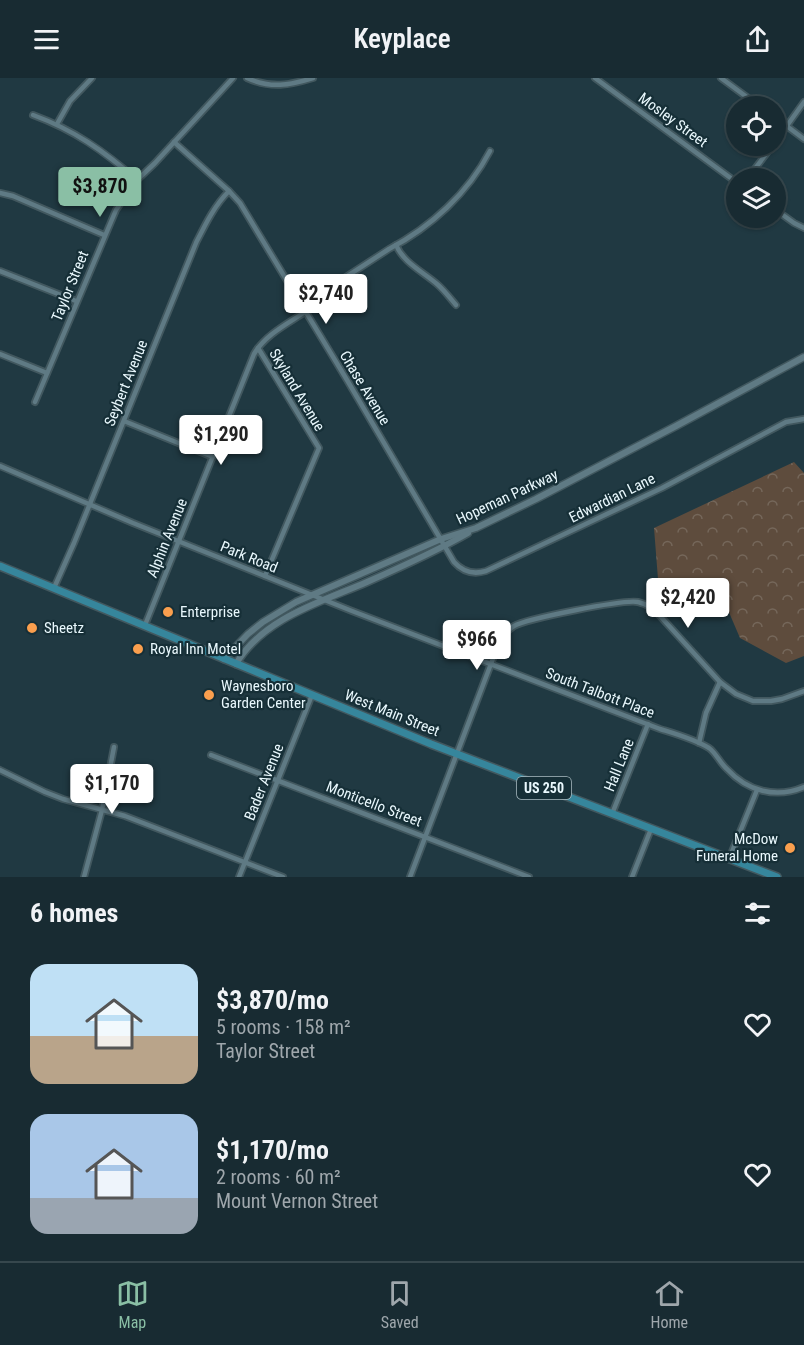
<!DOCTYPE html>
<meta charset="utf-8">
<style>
:root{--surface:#182b32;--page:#21333a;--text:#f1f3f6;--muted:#9fa7ac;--line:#36474d;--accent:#8abfa5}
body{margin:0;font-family:"Roboto Condensed",sans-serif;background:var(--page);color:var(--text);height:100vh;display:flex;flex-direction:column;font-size:22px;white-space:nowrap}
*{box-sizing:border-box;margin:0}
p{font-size:20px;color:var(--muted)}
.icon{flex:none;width:33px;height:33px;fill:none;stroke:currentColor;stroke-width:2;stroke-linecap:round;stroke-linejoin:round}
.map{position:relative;height:799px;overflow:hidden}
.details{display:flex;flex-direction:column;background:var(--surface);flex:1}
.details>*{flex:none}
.controls{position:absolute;left:726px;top:18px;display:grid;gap:12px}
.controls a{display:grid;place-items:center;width:60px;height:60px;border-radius:50%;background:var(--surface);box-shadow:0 2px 4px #0004,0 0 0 2px var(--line);font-size:30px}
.price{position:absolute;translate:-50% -51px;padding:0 14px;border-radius:6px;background:#fff;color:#222;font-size:20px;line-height:39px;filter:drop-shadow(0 2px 3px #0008)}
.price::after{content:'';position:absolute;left:50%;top:36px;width:18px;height:14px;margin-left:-9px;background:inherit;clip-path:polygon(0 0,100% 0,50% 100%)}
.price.current{background:var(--accent);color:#111}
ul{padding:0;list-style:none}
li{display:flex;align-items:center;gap:18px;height:150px;padding:0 30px}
li span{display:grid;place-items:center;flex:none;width:168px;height:120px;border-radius:18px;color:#555}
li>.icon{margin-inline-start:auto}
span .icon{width:72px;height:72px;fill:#fffc;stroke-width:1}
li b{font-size:26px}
h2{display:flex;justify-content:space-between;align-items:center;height:72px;padding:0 30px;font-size:26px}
header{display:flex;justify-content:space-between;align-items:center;height:78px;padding:0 30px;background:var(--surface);font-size:27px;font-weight:600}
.menu{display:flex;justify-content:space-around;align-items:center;height:84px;border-top:2px solid var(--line);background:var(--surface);font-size:16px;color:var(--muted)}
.menu a{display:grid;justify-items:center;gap:3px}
.menu .current{color:var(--accent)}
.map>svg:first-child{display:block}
.forest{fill:url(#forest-crowns)}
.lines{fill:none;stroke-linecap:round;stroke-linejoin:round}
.minor-casing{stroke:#42585f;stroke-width:8}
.secondary-casing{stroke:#42585f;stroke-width:9}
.primary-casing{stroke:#42585f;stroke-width:10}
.minor{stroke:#5f7a84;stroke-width:4.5}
.secondary{stroke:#5f7a84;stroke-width:6}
.primary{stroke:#36869c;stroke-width:7}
.poi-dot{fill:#fa9f4e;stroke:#162f37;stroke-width:2}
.labels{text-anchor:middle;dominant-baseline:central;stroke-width:4.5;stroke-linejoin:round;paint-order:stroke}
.shield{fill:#162f37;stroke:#aabcc2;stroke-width:1.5}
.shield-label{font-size:14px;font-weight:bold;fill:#e9f8fd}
.street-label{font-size:15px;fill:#e9f8fd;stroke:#162f37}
.poi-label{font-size:15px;fill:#e9f8fd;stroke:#162f37;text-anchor:start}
</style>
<header><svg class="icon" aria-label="menu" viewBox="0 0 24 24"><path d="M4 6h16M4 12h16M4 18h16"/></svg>Keyplace<svg class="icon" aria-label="share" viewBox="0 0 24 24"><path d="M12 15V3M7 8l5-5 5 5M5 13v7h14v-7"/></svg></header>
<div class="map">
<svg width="804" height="799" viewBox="0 0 804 799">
<defs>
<pattern id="forest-crowns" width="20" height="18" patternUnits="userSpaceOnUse" patternTransform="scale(1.5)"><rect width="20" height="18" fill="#5e4c3d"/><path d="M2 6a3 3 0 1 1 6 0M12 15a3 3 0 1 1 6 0" fill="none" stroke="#75675a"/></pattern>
</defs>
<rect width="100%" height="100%" fill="#203942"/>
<polygon class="forest" points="794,384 804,395 804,578 786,585 740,560 728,532 658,501 654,450"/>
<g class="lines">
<defs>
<g id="minor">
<path d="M247 0C271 11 290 7 313 0"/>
<polyline points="595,0 736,104"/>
<polyline points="721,0 759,28"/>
<path d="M33 37C74 52 104 73 137 102"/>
<polyline points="776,40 804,61"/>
<polyline points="57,46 70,23 92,0"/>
<polyline points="776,63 804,24"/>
<path d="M174 64 229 113 240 125 347 302 454 484C463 494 473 497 486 493L662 410 786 344 804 341"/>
<polyline points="748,100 772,68"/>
<polyline points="0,115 13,118 104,157"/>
<polyline points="776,132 794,145 804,150"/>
<path d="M396 167C403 184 423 194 437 206 444 212 450 220 456 227"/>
<polyline points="0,193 76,223"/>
<path d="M301 228 389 171C431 149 468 115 490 73"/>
<polyline points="258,270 319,370 265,498"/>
<polyline points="0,276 47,295"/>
<polyline points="35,324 116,132 137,102 155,85 233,0"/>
<polyline points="124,343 213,379"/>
<path d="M0 388 133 445 352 533 660 651C676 656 694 661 709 670 716 675 720 685 727 691 747 713 776 721 804 709"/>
<path d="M54 510 74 465 196 165C205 147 214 128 229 113"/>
<path d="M145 547 254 276C265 257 287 246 305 234"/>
<polyline points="699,665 706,635 720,604"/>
<polyline points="211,677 529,799"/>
<polyline points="0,692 45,714 63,721 125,738 283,799"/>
<polyline points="612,736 648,646"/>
<polyline points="729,781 757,712"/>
<polyline points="84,799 102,732 114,669"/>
<polyline points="239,799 312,617"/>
<path d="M410 799 497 570C502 562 505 553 514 548 526 541 624 521 638 524 648 526 654 532 661 539L720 604 736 616 753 623H771L782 621 804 613"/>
<polyline points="632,799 651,751"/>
</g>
<g id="secondary">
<polyline points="224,581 248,556 263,544 296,524 441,461 476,450 536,421 676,348 804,279"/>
<path d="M236 586C263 540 321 524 367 504 401 489 435 474 468 455"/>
</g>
<polyline id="primary" points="0,488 431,666 777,799"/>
</defs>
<use href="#minor" class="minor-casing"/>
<use href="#secondary" class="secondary-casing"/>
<use href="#primary" class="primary-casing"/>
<use href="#minor" class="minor"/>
<use href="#secondary" class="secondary"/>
<use href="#primary" class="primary"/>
</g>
<g class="poi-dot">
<circle cx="168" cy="534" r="6"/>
<circle cx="32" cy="550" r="6"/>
<circle cx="138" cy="571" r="6"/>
<circle cx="209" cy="617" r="6"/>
<circle cx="790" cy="770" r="6"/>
</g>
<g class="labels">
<rect class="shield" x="517" y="699" width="54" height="22" rx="4.5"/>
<g class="shield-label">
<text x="544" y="710">US 250</text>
</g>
<g class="street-label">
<text transform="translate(673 42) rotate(36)">Mosley Street</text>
<text transform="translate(70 208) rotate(-68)">Taylor Street</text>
<text transform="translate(126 305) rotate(-68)">Seybert Avenue</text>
<text transform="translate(365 310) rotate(59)">Chase Avenue</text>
<text transform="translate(297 312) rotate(59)">Skyland Avenue</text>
<text transform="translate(507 419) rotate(-25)">Hopeman Parkway</text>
<text transform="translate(612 420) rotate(-26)">Edwardian Lane</text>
<text transform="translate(167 460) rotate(-68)">Alphin Avenue</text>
<text transform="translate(249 479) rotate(22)">Park Road</text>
<text transform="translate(600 615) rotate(21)">South Talbott Place</text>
<text transform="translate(392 635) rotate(22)">West Main Street</text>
<text transform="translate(619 687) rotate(-68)">Hall Lane</text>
<text transform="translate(264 704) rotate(-68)">Bader Avenue</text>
<text transform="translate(374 726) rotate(21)">Monticello Street</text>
</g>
<g class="poi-label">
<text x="180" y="534">Enterprise</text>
<text x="44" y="550">Sheetz</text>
<text x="150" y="571">Royal Inn Motel</text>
<text x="221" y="608">Waynesboro<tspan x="221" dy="17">Garden Center</tspan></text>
<text x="778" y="761" text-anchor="end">McDow<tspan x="778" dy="17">Funeral Home</tspan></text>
</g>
</g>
</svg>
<div class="controls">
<a><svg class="icon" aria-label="locate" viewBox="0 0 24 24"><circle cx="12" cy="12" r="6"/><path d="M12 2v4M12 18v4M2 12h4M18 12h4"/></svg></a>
<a><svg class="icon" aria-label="layers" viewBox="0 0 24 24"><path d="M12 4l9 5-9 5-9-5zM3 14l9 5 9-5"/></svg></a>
</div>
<b class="price current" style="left:100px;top:140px">$3,870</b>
<b class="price" style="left:326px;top:247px">$2,740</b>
<b class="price" style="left:221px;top:388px">$1,290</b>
<b class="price" style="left:688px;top:551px">$2,420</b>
<b class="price" style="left:477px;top:593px">$966</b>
<b class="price" style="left:112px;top:737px">$1,170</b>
</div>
<section class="details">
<h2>6 homes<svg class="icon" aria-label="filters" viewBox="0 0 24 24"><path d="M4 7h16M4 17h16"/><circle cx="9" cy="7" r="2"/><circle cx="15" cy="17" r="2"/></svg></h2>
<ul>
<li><span style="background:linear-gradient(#bfe0f5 60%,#b9a48a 0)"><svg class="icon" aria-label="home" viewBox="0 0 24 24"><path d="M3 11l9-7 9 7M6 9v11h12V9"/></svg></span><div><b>$3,870/mo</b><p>5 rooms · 158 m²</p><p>Taylor Street</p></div><svg class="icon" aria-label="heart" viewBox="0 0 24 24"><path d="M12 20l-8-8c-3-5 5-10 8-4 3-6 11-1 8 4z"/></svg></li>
<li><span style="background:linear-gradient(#a9c7e8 70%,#9aa5b1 0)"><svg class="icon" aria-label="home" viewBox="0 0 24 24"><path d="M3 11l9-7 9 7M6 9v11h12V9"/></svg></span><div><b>$1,170/mo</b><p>2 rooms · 60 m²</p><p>Mount Vernon Street</p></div><svg class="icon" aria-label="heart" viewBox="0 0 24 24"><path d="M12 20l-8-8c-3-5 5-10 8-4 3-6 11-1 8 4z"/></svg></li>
</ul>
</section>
<nav class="menu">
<a class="current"><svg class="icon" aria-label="map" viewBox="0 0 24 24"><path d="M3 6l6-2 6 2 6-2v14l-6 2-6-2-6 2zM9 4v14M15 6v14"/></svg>Map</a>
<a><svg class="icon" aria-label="saved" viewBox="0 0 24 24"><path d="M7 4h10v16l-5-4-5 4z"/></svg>Saved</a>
<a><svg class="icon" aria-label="home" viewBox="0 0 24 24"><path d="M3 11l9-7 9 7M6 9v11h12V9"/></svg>Home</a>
</nav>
